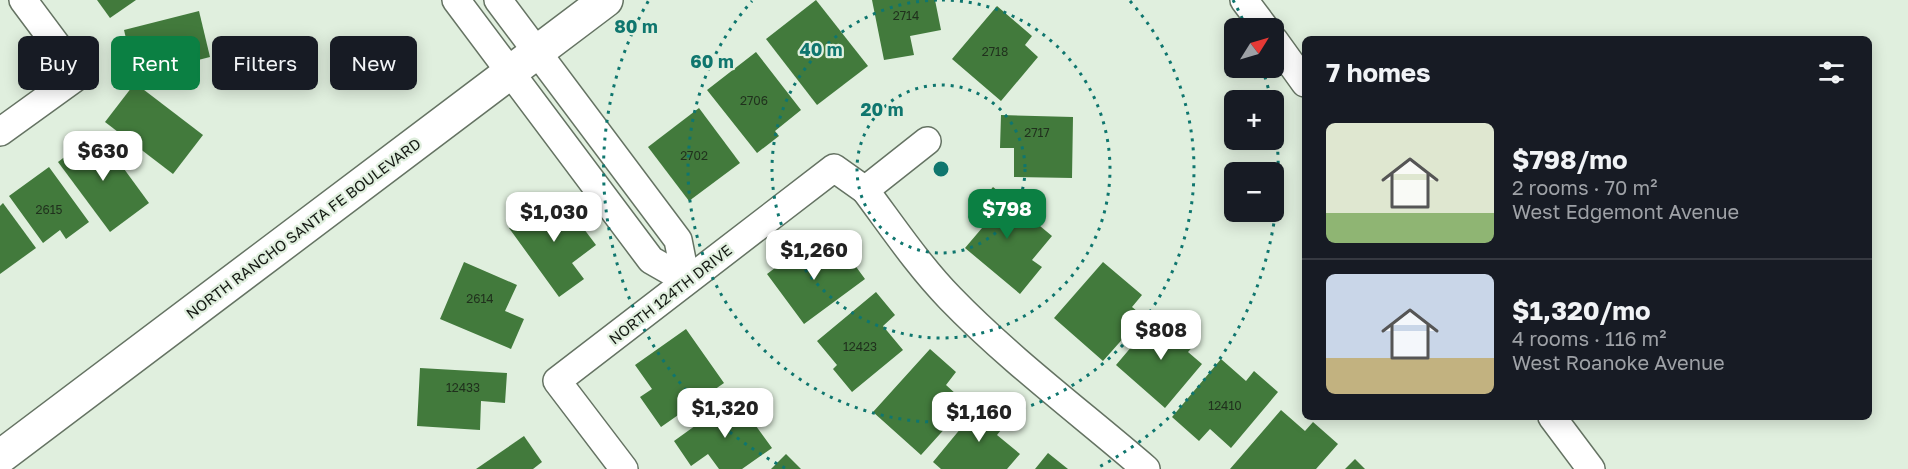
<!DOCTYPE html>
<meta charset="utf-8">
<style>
:root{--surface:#171b24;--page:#242831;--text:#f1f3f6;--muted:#9ea1a6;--line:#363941;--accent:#0b8043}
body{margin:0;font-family:"Golos Text",sans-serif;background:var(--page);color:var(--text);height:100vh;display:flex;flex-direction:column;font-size:22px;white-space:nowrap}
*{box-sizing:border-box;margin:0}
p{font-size:20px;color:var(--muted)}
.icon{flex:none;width:33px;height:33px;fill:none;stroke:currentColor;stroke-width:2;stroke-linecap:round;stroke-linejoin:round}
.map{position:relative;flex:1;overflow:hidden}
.panel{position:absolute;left:1302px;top:36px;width:570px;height:384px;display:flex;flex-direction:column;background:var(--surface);border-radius:9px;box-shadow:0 3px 15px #0003}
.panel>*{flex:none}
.hud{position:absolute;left:18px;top:36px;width:570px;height:54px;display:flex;gap:12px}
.needle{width:39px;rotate:53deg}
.buttons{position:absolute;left:1224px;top:18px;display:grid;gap:12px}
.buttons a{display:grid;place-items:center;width:60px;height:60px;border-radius:9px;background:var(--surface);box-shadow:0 3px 15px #0003;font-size:30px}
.price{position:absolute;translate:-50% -51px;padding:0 14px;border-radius:12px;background:#fff;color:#222;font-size:20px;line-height:39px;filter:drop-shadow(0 2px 3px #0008)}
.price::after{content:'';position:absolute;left:50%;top:36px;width:18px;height:14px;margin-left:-9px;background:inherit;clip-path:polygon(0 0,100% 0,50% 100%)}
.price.on{background:var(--accent);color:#fff}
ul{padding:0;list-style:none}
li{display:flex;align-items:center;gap:18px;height:150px;padding:0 24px}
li+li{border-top:2px solid var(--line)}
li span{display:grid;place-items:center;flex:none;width:168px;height:120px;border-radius:9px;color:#555}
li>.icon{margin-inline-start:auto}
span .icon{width:72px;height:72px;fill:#fffc;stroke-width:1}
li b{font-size:26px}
h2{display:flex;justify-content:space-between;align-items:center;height:72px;padding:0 24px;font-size:26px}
.chip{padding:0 21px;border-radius:9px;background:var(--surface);box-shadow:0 3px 15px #0003;font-size:21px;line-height:54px}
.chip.on{background:var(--accent);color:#fff}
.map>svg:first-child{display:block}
.building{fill:#427a3c}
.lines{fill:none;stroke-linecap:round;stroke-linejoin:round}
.street-casing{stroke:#657363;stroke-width:30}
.secondary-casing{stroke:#657363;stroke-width:36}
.street{stroke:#fff;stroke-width:27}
.secondary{stroke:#fff;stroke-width:33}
.ring{fill:none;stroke:#0f766e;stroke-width:3;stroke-dasharray:3 6}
.labels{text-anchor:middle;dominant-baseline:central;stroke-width:4.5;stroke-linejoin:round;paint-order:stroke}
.number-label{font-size:12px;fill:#20311d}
.street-label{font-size:15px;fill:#141913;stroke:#e0efde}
.centre{fill:#0f766e;stroke:#e0efde;stroke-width:3}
.ring-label{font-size:18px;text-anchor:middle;font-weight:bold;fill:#0f766e;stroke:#e0efde;stroke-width:4.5;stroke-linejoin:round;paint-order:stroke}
</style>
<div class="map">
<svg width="1908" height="469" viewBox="0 0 1908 469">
<rect width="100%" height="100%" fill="#e0efde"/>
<g class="building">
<polygon points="97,0 136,0 110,18"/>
<polygon points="816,0 868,66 817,105 766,39"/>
<polygon points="872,0 935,0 941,30 910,36 914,55 884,60"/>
<polygon points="997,6 1032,36 1025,45 1038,57 1001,101 952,59"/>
<polygon points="199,11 210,57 135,76 124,30"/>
<polygon points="756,52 801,110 775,131 779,136 757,153 707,90"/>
<polygon points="135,83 203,135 173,174 105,122"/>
<polygon points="699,108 740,163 689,201 648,147"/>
<polygon points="1001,115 1073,117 1072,178 1014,177 1014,148 1000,148"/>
<polygon points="97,132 149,203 110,232 58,162"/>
<polygon points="49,167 89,222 66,239 60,230 43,243 9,196"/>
<polygon points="993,187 1052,236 1032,260 1042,267 1020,294 965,248 982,228 968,217"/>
<polygon points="557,193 596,245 572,263 584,279 559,297 509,228"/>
<polygon points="3,203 36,248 0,274 0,206"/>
<polygon points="812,240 830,265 846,253 865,279 804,324 767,274"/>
<polygon points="464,262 517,285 505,311 524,319 511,349 440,319"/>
<polygon points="1103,262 1142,295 1132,307 1143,316 1103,361 1054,318"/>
<polygon points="876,292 895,315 883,326 903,350 852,392 833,369 837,365 817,341"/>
<polygon points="1160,313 1195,344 1188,352 1202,364 1165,408 1116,365"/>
<polygon points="686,329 724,383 661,427 640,397 652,389 635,365"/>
<polygon points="930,349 956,372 946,385 967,404 921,455 873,412"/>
<polygon points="1221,359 1246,381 1254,371 1278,392 1231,448 1210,429 1199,441 1172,417"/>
<polygon points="420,368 507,373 505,403 481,401 480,430 417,426"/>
<polygon points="735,397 772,448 742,469 719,469 708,454 691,466 674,441"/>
<polygon points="985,399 1010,419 997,435 1020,454 1007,469 941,469 933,462"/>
<polygon points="1281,410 1305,431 1313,422 1338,444 1316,469 1230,469"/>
<polygon points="524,436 542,462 533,469 476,469"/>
<polygon points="1048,453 1068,469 1035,469"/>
<polygon points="786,454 801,469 771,469"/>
<polygon points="1355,459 1365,469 1345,469"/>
</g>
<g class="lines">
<defs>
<g id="street">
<polyline points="456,0 651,260 686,280"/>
<polyline points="498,0 678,240 686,280"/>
<polyline points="1244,0 1265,28"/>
<polyline points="1274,40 1305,83"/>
<polyline points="0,132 79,75 23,0"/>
<path d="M865 190C892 226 918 265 950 298 1010 360 1081 413 1146 469"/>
<polyline points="1552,417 1591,469"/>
<polyline points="624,469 557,381 834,168 865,190 927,141"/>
</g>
<polyline id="secondary" points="0,457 606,0"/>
</defs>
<use href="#street" class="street-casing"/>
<use href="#secondary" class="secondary-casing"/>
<use href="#street" class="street"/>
<use href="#secondary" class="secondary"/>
</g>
<g class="ring">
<circle cx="941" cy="169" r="84"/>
<path d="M942 0A169 169 0 1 1 940 0"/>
<path d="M1130 1A253 253 0 1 1 752 1"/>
<path d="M785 468A337 337 0 0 1 649 0M1233 0A337 337 0 0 1 1246 27M1262 68A337 337 0 0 1 1271 99M1274 116A337 337 0 0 1 1097 468"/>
</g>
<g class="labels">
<g class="number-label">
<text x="906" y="15">2714</text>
<text x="995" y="51">2718</text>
<text x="754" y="100">2706</text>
<text x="1037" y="132">2717</text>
<text x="694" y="155">2702</text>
<text x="49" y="209">2615</text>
<text x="480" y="298">2614</text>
<text x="860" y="346">12423</text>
<text x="463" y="387">12433</text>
<text x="1225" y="405">12410</text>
</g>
<g class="street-label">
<text transform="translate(303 228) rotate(-37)">NORTH RANCHO SANTA FE BOULEVARD</text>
<text transform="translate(670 294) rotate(-38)">NORTH 124TH DRIVE</text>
</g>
</g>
<circle cx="941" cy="169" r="9" class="centre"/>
<g class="ring-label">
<text x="636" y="33">80 m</text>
<text x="821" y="56">40 m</text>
<text x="712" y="68">60 m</text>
<text x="882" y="116">20 m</text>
</g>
</svg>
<div class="buttons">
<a><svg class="needle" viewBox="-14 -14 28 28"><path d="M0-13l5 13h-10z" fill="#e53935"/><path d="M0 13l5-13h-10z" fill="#9ea1a6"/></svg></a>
<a>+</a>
<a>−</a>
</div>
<b class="price" style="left:103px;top:182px">$630</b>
<b class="price on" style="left:1007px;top:240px">$798</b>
<b class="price" style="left:554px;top:243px">$1,030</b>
<b class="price" style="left:814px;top:281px">$1,260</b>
<b class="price" style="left:1161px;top:361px">$808</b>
<b class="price" style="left:725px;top:439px">$1,320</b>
<b class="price" style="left:979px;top:443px">$1,160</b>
<div class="hud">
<a class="chip">Buy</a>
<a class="chip on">Rent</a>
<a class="chip">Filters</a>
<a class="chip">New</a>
</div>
<section class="panel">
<h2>7 homes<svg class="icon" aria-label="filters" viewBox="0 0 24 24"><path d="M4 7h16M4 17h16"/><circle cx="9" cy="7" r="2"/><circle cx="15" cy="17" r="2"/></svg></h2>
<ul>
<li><span style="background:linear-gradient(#dfe7d0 75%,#8fb573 0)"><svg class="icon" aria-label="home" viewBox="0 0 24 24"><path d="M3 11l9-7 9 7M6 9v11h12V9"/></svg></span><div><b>$798/mo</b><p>2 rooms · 70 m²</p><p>West Edgemont Avenue</p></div></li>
<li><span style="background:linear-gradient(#c9d6e8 70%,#c2b280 0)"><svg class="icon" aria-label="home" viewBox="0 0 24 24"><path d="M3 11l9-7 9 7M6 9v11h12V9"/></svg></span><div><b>$1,320/mo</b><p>4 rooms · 116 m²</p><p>West Roanoke Avenue</p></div></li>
</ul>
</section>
</div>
